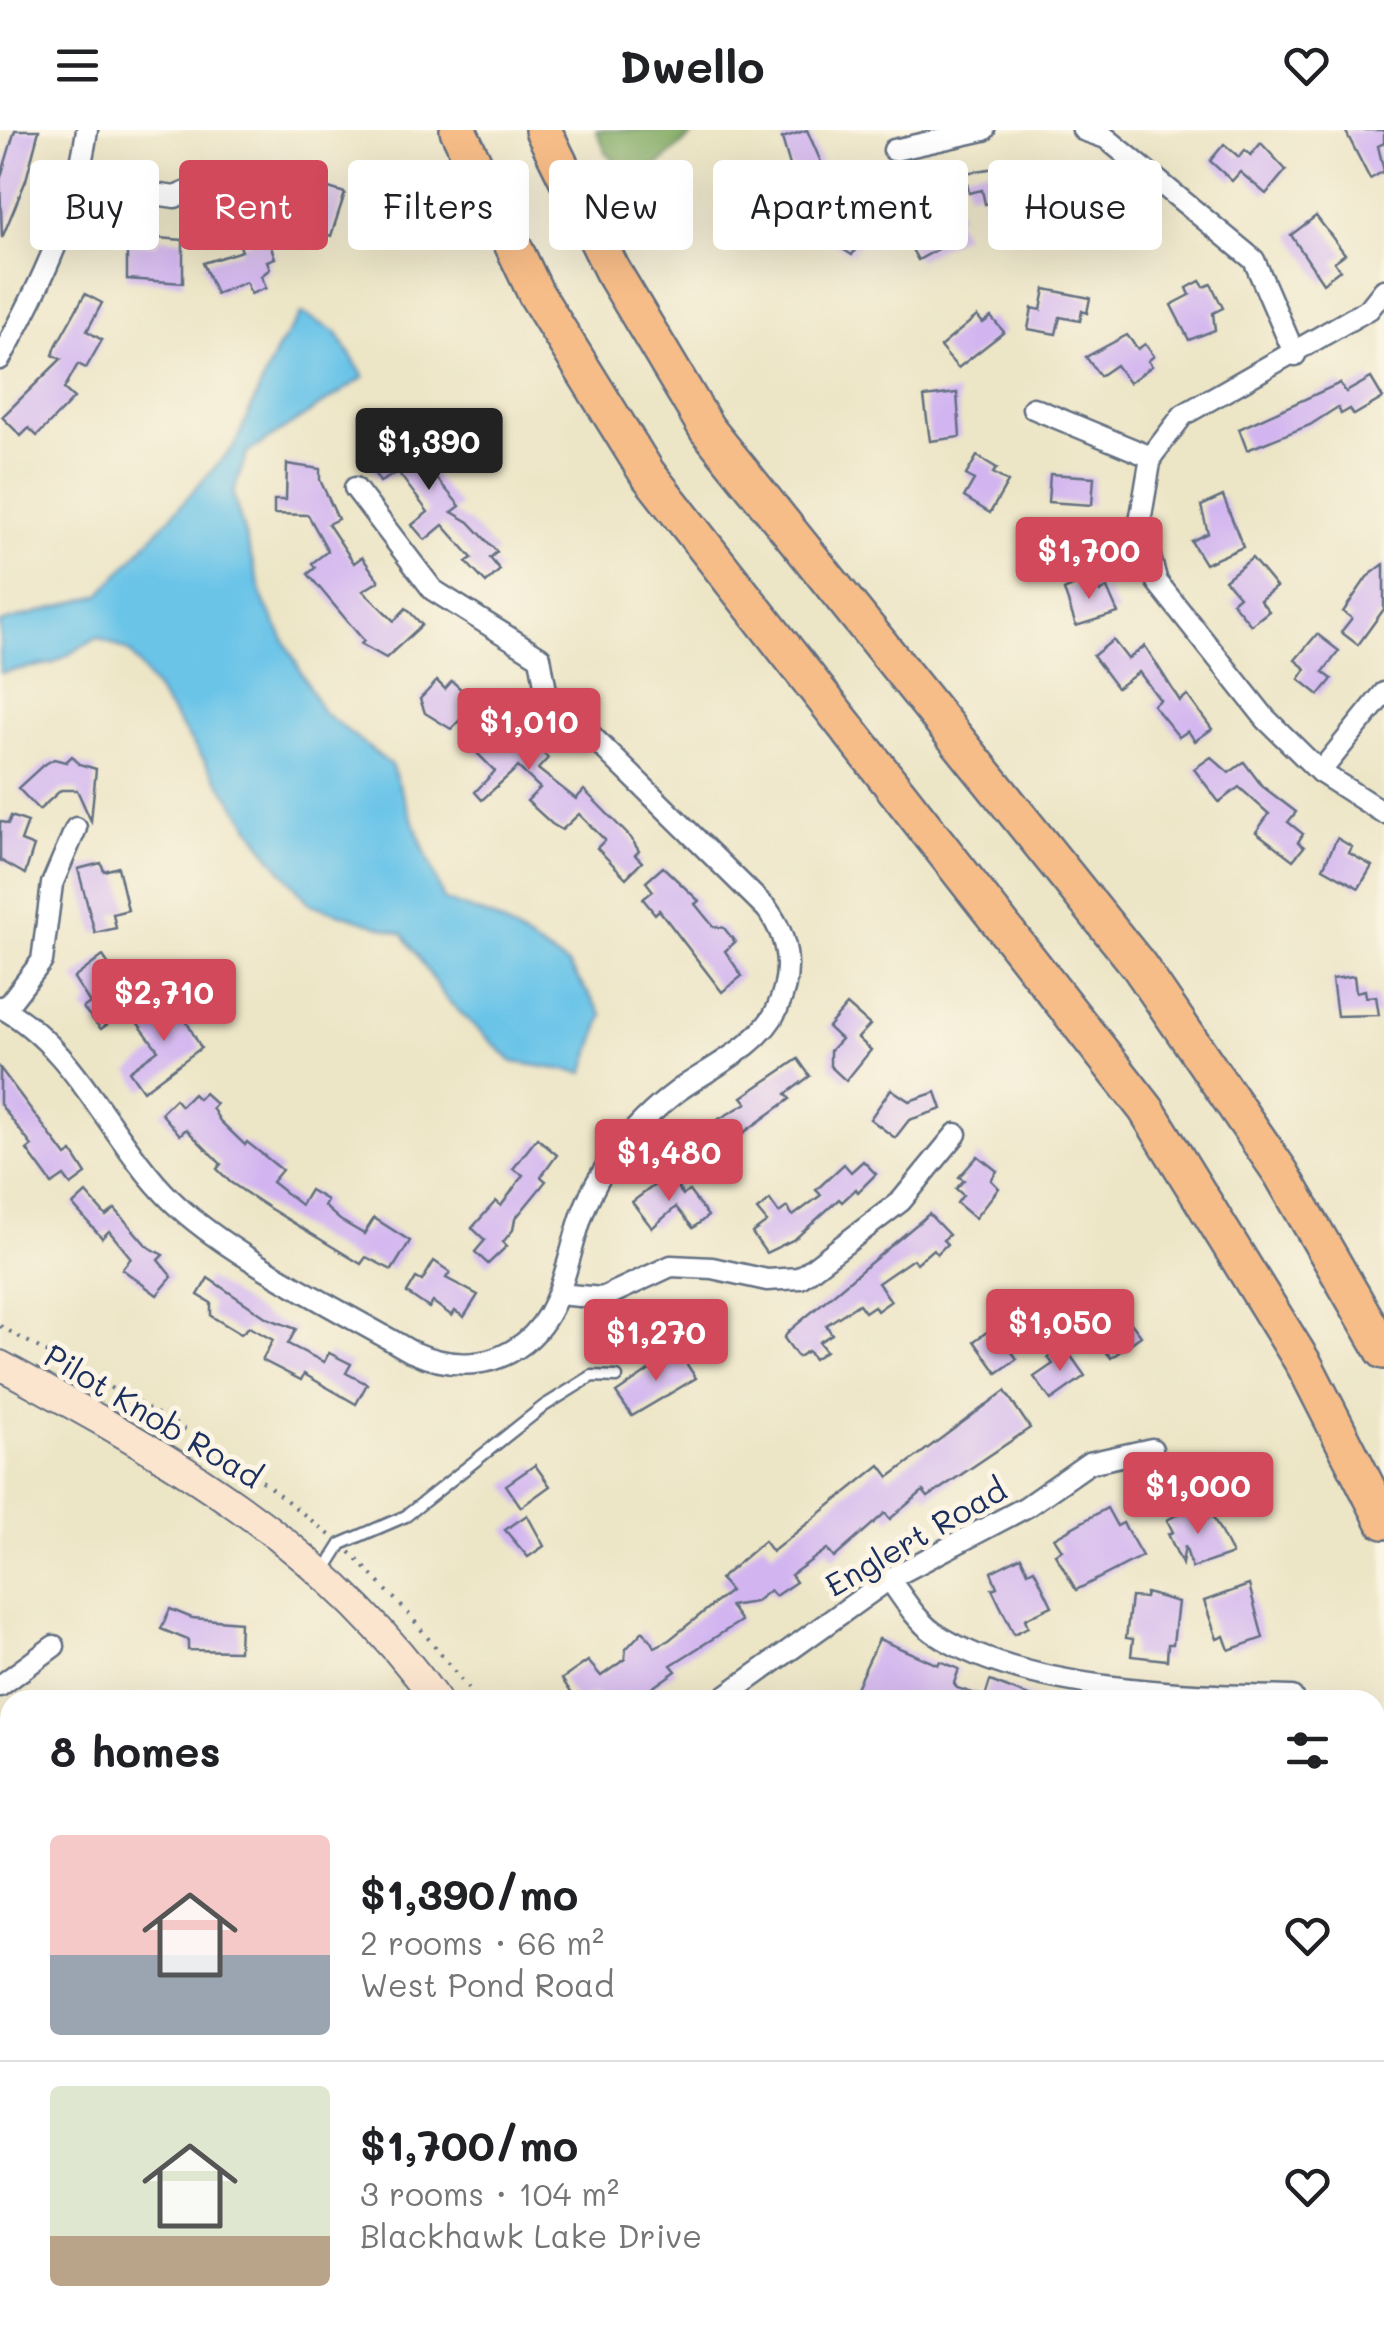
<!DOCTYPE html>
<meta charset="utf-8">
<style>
:root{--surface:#fff;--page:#f6f6f6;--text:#202124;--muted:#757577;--line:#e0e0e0;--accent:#d1495b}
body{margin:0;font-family:Mali,sans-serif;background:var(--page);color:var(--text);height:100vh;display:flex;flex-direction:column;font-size:38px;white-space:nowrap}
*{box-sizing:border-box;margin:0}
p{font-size:32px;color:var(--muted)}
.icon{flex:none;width:55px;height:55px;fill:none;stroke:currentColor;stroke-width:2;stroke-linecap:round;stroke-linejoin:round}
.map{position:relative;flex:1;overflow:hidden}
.sheet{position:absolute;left:0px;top:1560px;width:1385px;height:640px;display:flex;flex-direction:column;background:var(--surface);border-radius:30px 30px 0 0;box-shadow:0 10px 40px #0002}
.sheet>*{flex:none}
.top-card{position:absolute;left:30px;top:30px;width:1325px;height:90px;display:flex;gap:20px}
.price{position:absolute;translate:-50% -85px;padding:0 22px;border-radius:10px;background:var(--accent);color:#fff;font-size:32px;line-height:65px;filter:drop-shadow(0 2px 5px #0008)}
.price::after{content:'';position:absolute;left:50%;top:60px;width:30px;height:22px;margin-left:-15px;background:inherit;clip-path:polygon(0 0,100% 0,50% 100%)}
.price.on{background:#222;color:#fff}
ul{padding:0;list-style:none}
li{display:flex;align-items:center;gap:30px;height:250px;padding:0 50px}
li+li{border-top:2px solid var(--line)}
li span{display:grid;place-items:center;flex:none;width:280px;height:200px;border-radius:10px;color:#555}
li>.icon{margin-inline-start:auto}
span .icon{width:120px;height:120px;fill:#fffc;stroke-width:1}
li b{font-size:42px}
h2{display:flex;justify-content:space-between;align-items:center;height:120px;padding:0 50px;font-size:42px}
.tag{padding:0 35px;border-radius:10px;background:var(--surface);box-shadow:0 10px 40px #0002;font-size:35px;line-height:90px}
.tag.on{background:var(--accent);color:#fff}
header{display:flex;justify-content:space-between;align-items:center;height:130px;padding:0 50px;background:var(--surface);font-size:45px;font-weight:800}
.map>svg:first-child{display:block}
.forest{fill:#80aa62;stroke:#4e6c60;stroke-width:2.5}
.water{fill:#6ac4e8;stroke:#427aa3;stroke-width:2.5}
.building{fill:#d2b5f0}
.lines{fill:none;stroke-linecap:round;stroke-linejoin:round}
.service-casing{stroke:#646f82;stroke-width:15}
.minor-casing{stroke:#646f82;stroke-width:25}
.secondary-casing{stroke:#646f82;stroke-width:32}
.motorway-casing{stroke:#646f82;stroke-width:40}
.path{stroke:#646f82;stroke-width:4;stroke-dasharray:2.5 8;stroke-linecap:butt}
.service{stroke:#fff;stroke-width:10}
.minor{stroke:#fff;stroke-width:20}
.secondary{stroke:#fce5cf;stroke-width:28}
.motorway{stroke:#f7bd88;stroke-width:35}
.labels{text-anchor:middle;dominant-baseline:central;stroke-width:10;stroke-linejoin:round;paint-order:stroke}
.street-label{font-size:32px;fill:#1b2f5e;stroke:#fcf5e5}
</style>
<header><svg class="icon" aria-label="menu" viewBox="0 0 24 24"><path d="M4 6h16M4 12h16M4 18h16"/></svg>Dwello<svg class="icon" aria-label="heart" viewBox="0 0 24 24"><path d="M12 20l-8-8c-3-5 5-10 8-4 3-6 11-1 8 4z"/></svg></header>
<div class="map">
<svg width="1384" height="2200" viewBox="0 0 1384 2200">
<rect width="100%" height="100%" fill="#fcf5e5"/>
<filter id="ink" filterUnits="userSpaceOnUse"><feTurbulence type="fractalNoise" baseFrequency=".01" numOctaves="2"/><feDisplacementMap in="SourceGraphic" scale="20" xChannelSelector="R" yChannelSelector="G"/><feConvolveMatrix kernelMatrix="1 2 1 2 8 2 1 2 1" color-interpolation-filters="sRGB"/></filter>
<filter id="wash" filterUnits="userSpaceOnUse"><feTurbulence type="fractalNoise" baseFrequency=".0048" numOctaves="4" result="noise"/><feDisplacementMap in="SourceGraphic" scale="40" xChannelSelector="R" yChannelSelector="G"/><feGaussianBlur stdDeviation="2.25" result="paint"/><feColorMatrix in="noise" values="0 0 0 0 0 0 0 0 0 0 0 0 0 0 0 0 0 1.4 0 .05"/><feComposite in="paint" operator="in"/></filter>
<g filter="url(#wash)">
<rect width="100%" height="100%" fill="#ece5c6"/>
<polygon class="forest" points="596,0 698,0 658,35 625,41 606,22"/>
<g class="water">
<polygon points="302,183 336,202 364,247 247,323 233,364 264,472 322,581 391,635 444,770 494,788 568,835 603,885 584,943 513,932 446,869 403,804 310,774 272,729 130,522 98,507 54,533 0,543 0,493 100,465 235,315 277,219"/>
<polygon points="10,2030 10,2190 400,2190 379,2200 0,2200 0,2035"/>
</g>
<g id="blocks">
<g class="building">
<polygon points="15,0 39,0 26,50 2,108 0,50"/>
<polygon points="807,0 828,48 803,56 797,37 791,39 782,8"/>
<polygon points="1345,0 1384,0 1384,13 1378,16 1384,41 1370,49"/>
<polygon points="1261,13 1286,40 1266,64 1240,42 1232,51 1210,31 1224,14 1239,27 1245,20 1251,25"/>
<polygon points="305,36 324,42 319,55 345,63 331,106 299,95 309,67 296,62"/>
<polygon points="995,38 996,44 1021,40 1025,67 985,74 982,60 969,63 965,43"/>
<polygon points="1062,39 1090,50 1084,67 1104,75 1094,100 1051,84"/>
<polygon points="952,67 961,85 955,88 964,105 918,130 899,96"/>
<polygon points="828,76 851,91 857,81 874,91 852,125 813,100"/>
<polygon points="1316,86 1345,124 1334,132 1340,140 1323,153 1291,105"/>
<polygon points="267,106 275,128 267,131 270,139 261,146 266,158 251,164 246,152 216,164 203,133 242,121 240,116"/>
<polygon points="158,108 183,110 183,153 127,149 127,113 158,114"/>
<polygon points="1200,151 1204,157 1211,154 1223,178 1213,183 1215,200 1189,210 1171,175 1190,165 1187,158"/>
<polygon points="1045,159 1090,168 1087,183 1082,181 1080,191 1060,187 1056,204 1028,199 1032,178 1041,180"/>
<polygon points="85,164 102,173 87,201 102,210 86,238 78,234 64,259 74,268 37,306 29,298 21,306 2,287 61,229 53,225 56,216"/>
<polygon points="977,186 983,193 991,187 1004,202 958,238 940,217"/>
<polygon points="1127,205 1138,219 1145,214 1154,226 1148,231 1152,236 1129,253 1116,235 1100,246 1086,227"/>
<polygon points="1371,248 1383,268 1354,285 1350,279 1341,284 1338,277 1310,295 1247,320 1239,299 1340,253 1346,262"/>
<polygon points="957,263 960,307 930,311 924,267"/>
<polygon points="401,287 407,299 414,295 421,308 424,320 416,324 460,376 452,382 469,392 497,422 490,428 500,440 486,453 466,432 472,428 443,395 425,410 412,395 428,382 398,342 380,352 365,328 382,318 373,302"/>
<polygon points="977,326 997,338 993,343 1008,352 990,383 964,367 974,350 966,345"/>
<polygon points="287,334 320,339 320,350 338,389 328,394 354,433 362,427 379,451 363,461 394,491 406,478 422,495 386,528 361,514 364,511 308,444 315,438 312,433 328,421 308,385 274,384 274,370 286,370"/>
<polygon points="1050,344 1094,347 1092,375 1048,372"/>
<polygon points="1223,366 1243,417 1205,434 1191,411 1208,403 1201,376"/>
<polygon points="1252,428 1276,457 1260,470 1269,481 1251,495 1232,472 1239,466 1225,450"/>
<polygon points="1384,434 1384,479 1358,515 1341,502 1352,488 1343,482 1367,447"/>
<polygon points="1093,446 1100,462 1107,458 1118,483 1076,496 1064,460"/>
<polygon points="1317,504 1339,521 1323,542 1332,549 1319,565 1299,549 1306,539 1295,530"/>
<polygon points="1113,510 1128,529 1145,516 1180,571 1187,565 1212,599 1195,611 1188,601 1179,607 1153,575 1160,570 1139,542 1117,558 1093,526"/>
<polygon points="437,551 445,559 452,551 465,563 470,562 493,582 488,587 512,609 521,614 527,607 548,628 538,639 576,669 584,660 631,708 639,721 635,725 642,732 626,748 597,718 605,710 579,684 562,700 552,694 527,671 540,658 518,637 482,670 475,662 495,641 473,619 487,604 466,584 451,599 425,583 420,569"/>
<polygon points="72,626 79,634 96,639 91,691 77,660 61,660 39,680 18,658 42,636 54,629 66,632"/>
<polygon points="1211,627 1229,643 1244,632 1262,656 1296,682 1288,692 1303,704 1298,712 1304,717 1293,730 1256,702 1269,684 1239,657 1219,672 1194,639"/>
<polygon points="11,686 28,692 21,711 34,716 25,744 0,730 0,691 8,694"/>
<polygon points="1337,708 1352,717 1349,723 1372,736 1359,758 1323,738"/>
<polygon points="101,733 104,741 118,737 128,780 113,784 116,798 95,803 78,739"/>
<polygon points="663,737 699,771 695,774 713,796 724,798 735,812 725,821 742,846 722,862 659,780 655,784 643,769 653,761 646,752"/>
<polygon points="103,826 119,850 128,844 137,857 115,873 123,883 101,899 83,878 90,873 74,848"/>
<polygon points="1354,846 1356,862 1365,860 1366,867 1376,866 1379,885 1337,886 1332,849"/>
<polygon points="166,871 185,889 201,918 143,961 129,941 158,920 137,892"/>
<polygon points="847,875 870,895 858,908 871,920 846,951 830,936 830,921 841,909 828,897"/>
<polygon points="798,929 810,946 786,964 790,969 696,1037 677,1013 747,973 742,967"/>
<polygon points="0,938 66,1026 72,1022 86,1044 71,1055 64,1046 52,1054 27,1020 32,1016 0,974"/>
<polygon points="891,959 909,971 936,962 942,979 909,990 895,1008 870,989"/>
<polygon points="204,963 216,974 212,978 220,991 245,1015 247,1012 282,1040 272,1052 301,1075 310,1060 327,1070 324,1076 340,1090 364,1104 374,1088 410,1111 392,1140 366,1127 361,1134 269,1078 230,1052 217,1039 221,1034 186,999 180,1005 161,983 175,969 181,976 193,964 198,969"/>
<polygon points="537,1008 557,1025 541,1047 546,1051 515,1089 513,1100 503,1112 507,1116 488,1134 475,1122 485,1110 472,1098 496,1071 501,1076 523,1045 513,1039"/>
<polygon points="978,1026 997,1041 991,1050 999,1058 975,1088 957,1073 963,1065 956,1059 964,1050 959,1047"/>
<polygon points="863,1031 876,1044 858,1062 856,1059 842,1072 839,1069 795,1109 766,1123 752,1103 767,1092 757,1080 770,1070 779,1083 787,1077 793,1086 821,1065 816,1060 844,1034 851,1042"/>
<polygon points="668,1045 683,1065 689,1061 708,1086 693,1098 676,1077 652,1098 632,1072"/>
<polygon points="86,1063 106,1086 115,1079 147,1116 163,1125 158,1130 172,1147 157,1165 122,1139 131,1128 109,1101 102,1108 73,1075"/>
<polygon points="929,1084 949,1105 943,1110 947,1114 937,1124 933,1119 917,1133 913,1129 878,1153 891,1171 877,1181 874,1176 865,1182 859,1174 826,1195 832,1204 819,1212 826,1221 814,1229 808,1221 798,1227 784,1208 789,1201"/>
<polygon points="434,1131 450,1142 446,1148 478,1165 464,1187 455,1181 452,1186 433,1172 429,1178 407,1163 416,1148 422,1151"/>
<polygon points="208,1148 267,1188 296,1199 288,1214 324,1232 329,1223 351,1234 346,1243 367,1254 356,1274 304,1244 301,1250 262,1230 273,1210 249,1197 241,1204 211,1186 211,1173 198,1165"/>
<polygon points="1125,1185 1141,1206 1111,1228 1095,1207"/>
<polygon points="994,1197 1017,1229 997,1243 974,1211"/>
<polygon points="1064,1216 1085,1246 1051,1270 1034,1247 1053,1234 1048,1227"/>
<polygon points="678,1221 696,1248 632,1286 616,1263"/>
<polygon points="1005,1261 1030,1298 928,1367 923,1361 890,1389 885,1383 834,1428 827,1419 791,1445 796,1452 775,1466 770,1460 755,1472 730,1476 741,1491 671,1535 676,1541 635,1570 599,1570 595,1564 576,1570 562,1549 588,1531 601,1546 625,1529 626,1519 643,1501 655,1517 669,1510 730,1461 720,1449 764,1411 772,1422 880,1335 889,1347"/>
<polygon points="535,1335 550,1356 521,1377 506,1355"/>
<polygon points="1200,1373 1207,1388 1212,1385 1232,1424 1192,1438 1185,1416 1182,1434 1168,1404 1173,1402 1167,1390"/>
<polygon points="1107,1378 1117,1396 1123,1393 1142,1426 1076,1460 1055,1424 1062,1420 1054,1408"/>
<polygon points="527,1385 544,1416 528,1427 505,1400"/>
<polygon points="1021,1427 1028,1442 1034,1439 1052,1476 1025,1489 1028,1497 1014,1504 992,1459 997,1457 991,1442"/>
<polygon points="1249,1455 1263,1508 1229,1520 1224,1506 1217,1509 1204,1471"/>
<polygon points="1146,1463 1178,1472 1173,1514 1168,1514 1167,1530 1131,1526 1133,1509 1126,1508 1131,1467 1145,1468"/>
<polygon points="170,1479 192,1488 240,1492 239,1521 188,1520 188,1510 161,1499"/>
<polygon points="879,1509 938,1535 940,1531 959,1539 954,1553 957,1558 985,1567 990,1551 1039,1570 881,1570 870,1566 868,1570 853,1564"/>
</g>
</g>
</g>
<g filter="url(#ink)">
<use href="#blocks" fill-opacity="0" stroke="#646f82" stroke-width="2.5"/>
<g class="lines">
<defs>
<g id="service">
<polyline points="324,1441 341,1414 406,1386 544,1276 592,1246 617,1247"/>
<polyline points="540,2200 554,2190"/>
</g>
<g id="minor">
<polyline points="1083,0 1106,8 1254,130 1295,225"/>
<polyline points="894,20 984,0"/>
<polyline points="79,53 175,67 224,46"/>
<polyline points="1384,160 1369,179 1183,285 1151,327 1140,392 1157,452 1266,589 1320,642 1384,683"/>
<path d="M0 229C41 155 75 84 87 0"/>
<polyline points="1033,278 1151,327"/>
<polyline points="1320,642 1384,563"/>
<path d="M0 877C76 917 111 1011 171 1070 228 1126 339 1179 410 1221 448 1238 489 1240 524 1213 565 1181 567 1122 585 1077 592 1059 603 1041 615 1024 632 1000 655 978 679 960 710 938 761 915 777 879 793 844 790 810 767 779L546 561 540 527 433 460 355 358"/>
<polyline points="5,879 42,831 52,754 76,698"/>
<polyline points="558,1164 602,1168 671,1136 712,1138 767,1150 800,1148 901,1071 956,1004"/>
<path d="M889 1449C902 1466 915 1489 933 1502 1022 1562 1188 1565 1292 1567"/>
<polyline points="0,1556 54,1516"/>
<polyline points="720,1570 889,1449 1026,1377 1089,1333 1152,1319"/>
</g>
<g id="secondary">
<path d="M0 1235C167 1325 323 1412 436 1570"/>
<polyline points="650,2190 654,2200"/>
<polyline points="681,2190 686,2200"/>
</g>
<g id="motorway">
<polyline points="458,0 536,164 647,343 1146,979 1305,1236 1384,1391"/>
<polyline points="543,0 612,140 707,299 1139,836 1281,1043 1384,1221"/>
</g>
</defs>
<use href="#service" class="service-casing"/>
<use href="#minor" class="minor-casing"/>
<use href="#secondary" class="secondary-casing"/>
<use href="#motorway" class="motorway-casing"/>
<g class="path">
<polyline points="0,1196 195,1305 262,1351 331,1406"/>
<polyline points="350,1422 408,1483 477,1570"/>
<polyline points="715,2190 719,2200"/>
</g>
<use href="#service" class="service"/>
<use href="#minor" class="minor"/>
<use href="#secondary" class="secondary"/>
<use href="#motorway" class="motorway"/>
</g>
</g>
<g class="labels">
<g class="street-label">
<text transform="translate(154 1285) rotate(31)">Pilot Knob Road</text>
<text transform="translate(915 1406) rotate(-30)">Englert Road</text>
</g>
</g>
</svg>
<b class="price on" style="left:429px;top:363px">$1,390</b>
<b class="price" style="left:1089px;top:472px">$1,700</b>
<b class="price" style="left:529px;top:643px">$1,010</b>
<b class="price" style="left:164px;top:914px">$2,710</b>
<b class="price" style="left:669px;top:1074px">$1,480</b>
<b class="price" style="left:1060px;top:1244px">$1,050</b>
<b class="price" style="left:656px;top:1254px">$1,270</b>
<b class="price" style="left:1198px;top:1407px">$1,000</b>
<div class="top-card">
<a class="tag">Buy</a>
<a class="tag on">Rent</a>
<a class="tag">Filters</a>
<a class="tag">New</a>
<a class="tag">Apartment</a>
<a class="tag">House</a>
</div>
<section class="sheet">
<h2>8 homes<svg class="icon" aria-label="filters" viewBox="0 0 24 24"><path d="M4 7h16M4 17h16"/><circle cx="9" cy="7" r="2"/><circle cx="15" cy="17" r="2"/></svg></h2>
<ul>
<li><span style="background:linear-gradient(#f6c9c9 60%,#9aa5b1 0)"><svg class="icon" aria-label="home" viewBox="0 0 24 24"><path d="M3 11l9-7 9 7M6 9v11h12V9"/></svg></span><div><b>$1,390/mo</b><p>2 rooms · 66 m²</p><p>West Pond Road</p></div><svg class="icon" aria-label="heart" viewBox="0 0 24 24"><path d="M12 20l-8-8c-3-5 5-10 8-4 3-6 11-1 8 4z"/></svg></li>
<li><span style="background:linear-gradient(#dfe7d0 75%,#b9a48a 0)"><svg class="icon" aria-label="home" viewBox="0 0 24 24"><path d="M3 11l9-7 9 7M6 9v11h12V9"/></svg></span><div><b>$1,700/mo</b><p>3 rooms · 104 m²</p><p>Blackhawk Lake Drive</p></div><svg class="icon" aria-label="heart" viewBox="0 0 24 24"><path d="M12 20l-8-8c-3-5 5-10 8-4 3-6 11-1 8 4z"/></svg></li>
</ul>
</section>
</div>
